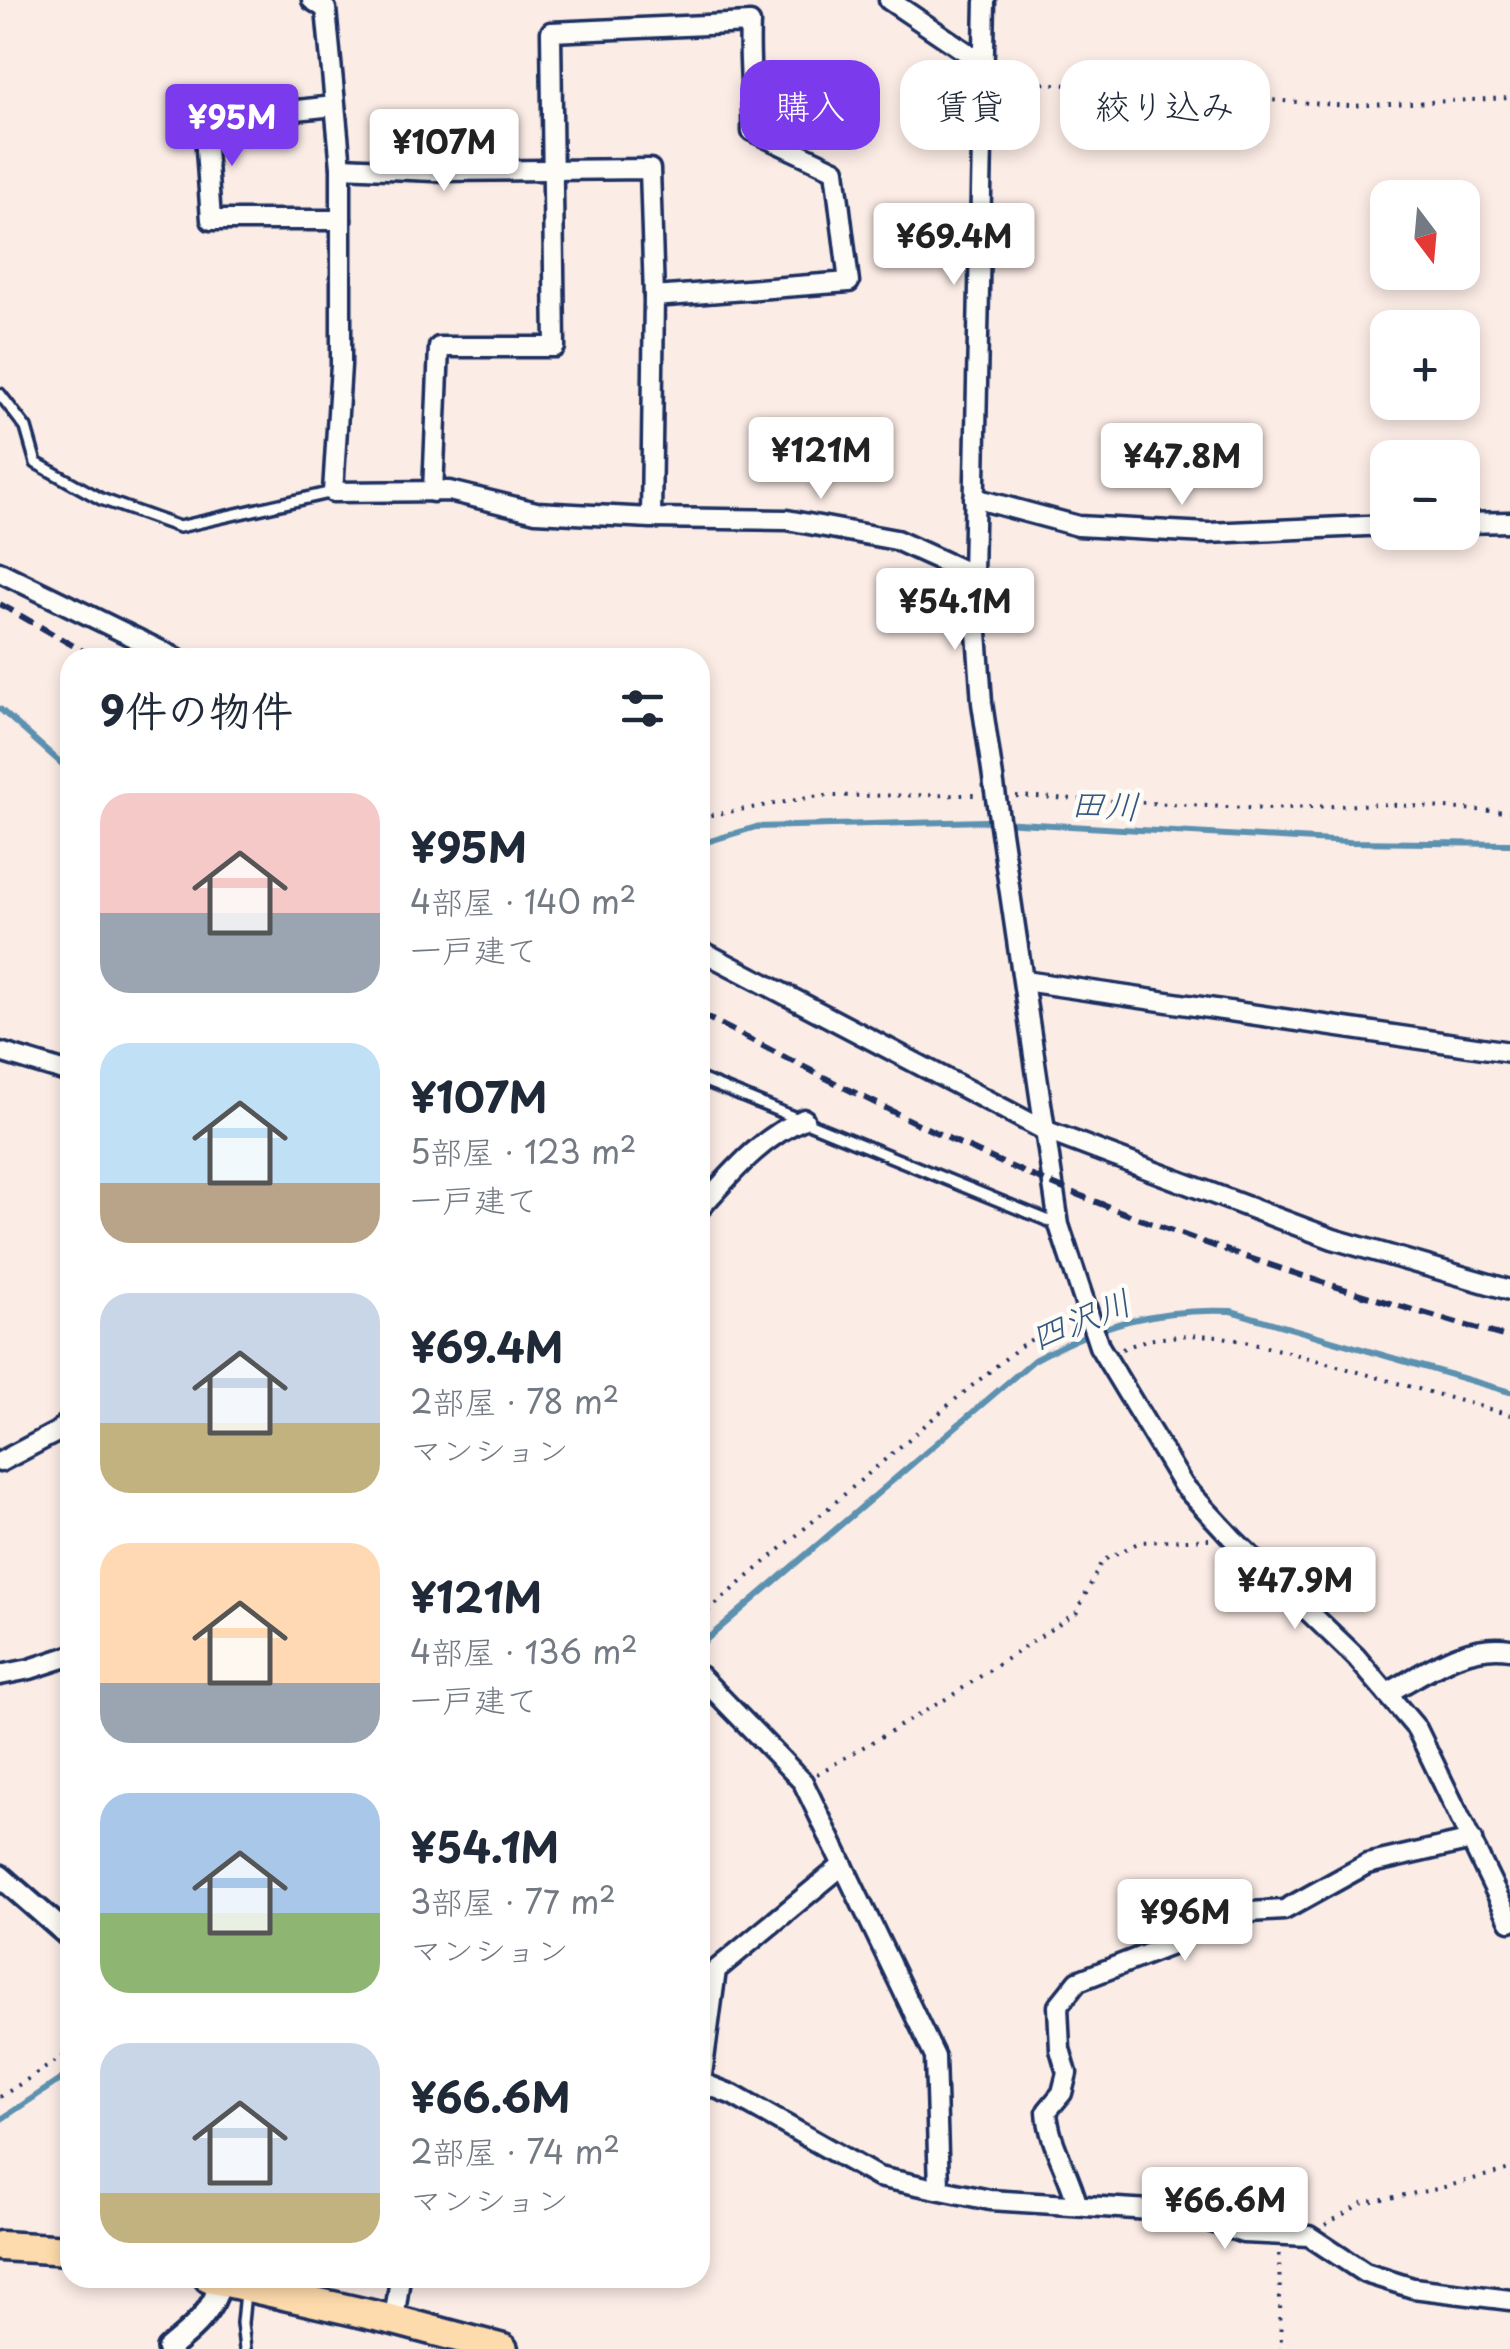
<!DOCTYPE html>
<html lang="ja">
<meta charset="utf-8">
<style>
:root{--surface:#fff;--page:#f2f2f3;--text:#1f2937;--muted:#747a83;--accent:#7c3aed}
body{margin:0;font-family:"Playpen Sans","Klee One",sans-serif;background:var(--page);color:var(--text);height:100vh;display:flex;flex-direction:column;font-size:38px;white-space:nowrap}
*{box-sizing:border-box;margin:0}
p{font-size:32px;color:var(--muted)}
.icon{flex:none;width:55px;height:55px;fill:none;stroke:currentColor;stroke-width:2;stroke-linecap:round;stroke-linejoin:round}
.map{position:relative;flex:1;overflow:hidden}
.details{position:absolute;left:60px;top:648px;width:650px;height:1640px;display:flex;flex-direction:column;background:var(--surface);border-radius:30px;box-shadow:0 5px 15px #0003}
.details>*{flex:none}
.hud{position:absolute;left:740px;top:60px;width:620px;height:90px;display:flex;gap:20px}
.needle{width:65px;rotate:164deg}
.tools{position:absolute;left:1370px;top:180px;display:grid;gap:20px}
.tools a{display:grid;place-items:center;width:110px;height:110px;border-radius:20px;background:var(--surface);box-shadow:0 5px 15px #0003;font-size:50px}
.price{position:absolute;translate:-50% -85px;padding:0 22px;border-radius:10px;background:#fff;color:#222;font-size:32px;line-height:65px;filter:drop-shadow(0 2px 5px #0008)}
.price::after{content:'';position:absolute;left:50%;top:60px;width:30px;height:22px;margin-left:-15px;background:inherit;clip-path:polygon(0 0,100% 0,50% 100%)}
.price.active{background:var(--accent);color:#fff}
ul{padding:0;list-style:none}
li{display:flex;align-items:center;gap:30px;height:250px;padding:0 40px}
li span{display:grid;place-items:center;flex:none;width:280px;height:200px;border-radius:30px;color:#555}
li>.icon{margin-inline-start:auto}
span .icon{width:120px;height:120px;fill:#fffc;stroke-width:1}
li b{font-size:42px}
h2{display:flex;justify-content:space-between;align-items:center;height:120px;padding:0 40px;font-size:42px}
.chip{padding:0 35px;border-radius:30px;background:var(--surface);box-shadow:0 5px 15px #0003;font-size:35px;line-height:90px}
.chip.active{background:var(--accent);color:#fff}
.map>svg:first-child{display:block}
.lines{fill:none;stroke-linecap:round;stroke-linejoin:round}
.stream{stroke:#5b91b0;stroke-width:6}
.service-casing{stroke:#1b2f5e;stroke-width:16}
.minor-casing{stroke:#1b2f5e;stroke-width:25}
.tertiary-casing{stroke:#1b2f5e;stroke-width:28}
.trunk-casing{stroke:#1b2f5e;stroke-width:35}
.path{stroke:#1b2f5e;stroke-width:4;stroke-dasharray:2.5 8;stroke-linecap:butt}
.service{stroke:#fdfcf7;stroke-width:9}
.minor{stroke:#fdfcf7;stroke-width:18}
.tertiary{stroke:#fdfcf7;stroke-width:20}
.trunk{stroke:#fedbac;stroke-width:28}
.rail{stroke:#1b2f5e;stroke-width:6;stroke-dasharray:15 8;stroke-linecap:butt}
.labels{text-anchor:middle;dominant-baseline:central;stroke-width:9;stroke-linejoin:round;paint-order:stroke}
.water-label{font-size:35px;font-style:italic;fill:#365880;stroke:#fdfcf7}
</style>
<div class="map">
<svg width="1510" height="2349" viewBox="0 0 1510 2349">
<rect width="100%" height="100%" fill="#fcece6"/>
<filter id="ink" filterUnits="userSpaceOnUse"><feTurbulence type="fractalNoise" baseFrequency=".01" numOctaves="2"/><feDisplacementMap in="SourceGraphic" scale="20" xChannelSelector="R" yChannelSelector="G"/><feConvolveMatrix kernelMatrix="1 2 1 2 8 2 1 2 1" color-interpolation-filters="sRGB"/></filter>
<g filter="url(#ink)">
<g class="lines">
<g class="stream">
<polyline points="0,709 70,771"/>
<polyline points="700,844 756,827 985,821 1349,842 1510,844"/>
<path d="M700 1645 1034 1360C1101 1324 1154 1308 1231 1311L1510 1392"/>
<polyline points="0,2120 70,2073"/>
</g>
<defs>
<g id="service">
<polyline points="0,394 26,428 36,463 101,499 179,527 333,492"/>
<polyline points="700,1079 1059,1225"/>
<polyline points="245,2349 242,2323 245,2292"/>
</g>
<g id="minor">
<polyline points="312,0 326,9 341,167"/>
<polyline points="889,0 981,62"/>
<polyline points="985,0 973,575 982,703 1059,1225 1099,1346 1183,1485 1234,1540 1356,1657 1417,1729 1510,1921"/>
<polyline points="334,106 204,120 211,220 341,220"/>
<path d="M433 492 439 347H555L551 32 750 23C748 59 753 94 752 131L835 170 849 282 654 297"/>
<polyline points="974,498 1078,526 1208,533 1388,525"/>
<polyline points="651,518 654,297 650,169 434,171 341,167 341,365 333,492 449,491 536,512 651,518 787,520 896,540 973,575"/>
<polyline points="1462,523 1510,522"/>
<polyline points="0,572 176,658"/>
<polyline points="700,950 1044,1130 1333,1239 1510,1290"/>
<polyline points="1024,981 1510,1052"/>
<polyline points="0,1052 70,1073"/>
<path d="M700 1208C732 1173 760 1138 804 1119"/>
<polyline points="0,1462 57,1432 70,1421"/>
<polyline points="0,1675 30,1669 70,1656"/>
<polyline points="700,1676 803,1782 935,2057 939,2188"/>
<path d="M1389 1692C1427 1672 1465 1642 1510 1649"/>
<polyline points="700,2082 733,2095 878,2177 990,2200 1183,2212 1243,2233 1309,2236 1365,2273 1413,2288 1510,2300"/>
<polyline points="701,2082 716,1970 843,1865"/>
<path d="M1077 2204C1069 2171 1049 2145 1047 2111L1062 2093 1067 2073 1060 2049 1058 2006 1078 1981 1171 1945 1206 1921 1234 1913 1284 1910 1367 1864 1472 1840"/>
<polyline points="394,2320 400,2278"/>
</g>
<g id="tertiary">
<polyline points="0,1876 70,1937"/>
<path d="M168 2349C193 2329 213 2312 221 2281"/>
</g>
<g id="trunk">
<polyline points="0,2246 70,2250"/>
<polyline points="209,2278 394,2320 503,2349"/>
</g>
</defs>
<use href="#service" class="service-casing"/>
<use href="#minor" class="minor-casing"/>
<use href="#tertiary" class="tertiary-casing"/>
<use href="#trunk" class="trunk-casing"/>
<g class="path">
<polyline points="1001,80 1350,106 1510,98"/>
<polyline points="1016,796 1265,809 1380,804 1510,812"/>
<polyline points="700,817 819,796 976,795"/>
<polyline points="1122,1349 1146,1340 1188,1335 1219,1336 1288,1352 1510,1415"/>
<polyline points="700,1618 951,1403 1022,1345 1072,1316"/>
<polyline points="817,1774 951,1696 1077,1612 1102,1561 1140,1542 1209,1539"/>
<polyline points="0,2097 70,2052"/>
<polyline points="1325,2225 1362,2203 1437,2189 1510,2169"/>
<polyline points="1279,2254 1281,2349"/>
</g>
<use href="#service" class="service"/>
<use href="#minor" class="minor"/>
<use href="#tertiary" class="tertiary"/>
<use href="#trunk" class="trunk"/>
<g class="rail">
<polyline points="0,604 95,658"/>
<path d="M700 1014C811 1070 921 1129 1035 1177 1189 1242 1349 1293 1510 1338"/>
</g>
</g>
</g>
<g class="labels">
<g class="water-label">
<text transform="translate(1105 803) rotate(3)">田川</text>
<text transform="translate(1080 1318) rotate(-22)">四沢川</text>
</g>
</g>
</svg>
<div class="tools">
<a><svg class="needle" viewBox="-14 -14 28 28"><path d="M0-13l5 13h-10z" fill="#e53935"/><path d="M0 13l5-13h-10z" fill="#747a83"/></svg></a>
<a>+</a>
<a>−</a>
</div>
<b class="price active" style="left:232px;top:169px">¥95M</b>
<b class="price" style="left:444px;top:194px">¥107M</b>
<b class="price" style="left:954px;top:288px">¥69.4M</b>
<b class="price" style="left:821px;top:502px">¥121M</b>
<b class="price" style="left:1182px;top:508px">¥47.8M</b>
<b class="price" style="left:955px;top:653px">¥54.1M</b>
<b class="price" style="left:1295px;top:1632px">¥47.9M</b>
<b class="price" style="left:1185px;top:1964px">¥96M</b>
<b class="price" style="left:1225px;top:2252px">¥66.6M</b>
<div class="hud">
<a class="chip active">購入</a>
<a class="chip">賃貸</a>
<a class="chip">絞り込み</a>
</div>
<section class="details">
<h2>9件の物件<svg class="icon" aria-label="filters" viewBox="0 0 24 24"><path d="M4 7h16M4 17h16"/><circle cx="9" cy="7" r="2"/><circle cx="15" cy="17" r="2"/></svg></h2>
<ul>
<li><span style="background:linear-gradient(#f6c9c9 60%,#9aa5b1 0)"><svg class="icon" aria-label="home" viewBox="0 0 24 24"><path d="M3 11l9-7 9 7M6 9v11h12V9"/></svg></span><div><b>¥95M</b><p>4部屋 · 140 m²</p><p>一戸建て</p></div></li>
<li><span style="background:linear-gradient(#bfe0f5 70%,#b9a48a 0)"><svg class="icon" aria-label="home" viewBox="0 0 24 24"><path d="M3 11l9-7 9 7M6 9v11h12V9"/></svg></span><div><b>¥107M</b><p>5部屋 · 123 m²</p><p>一戸建て</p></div></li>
<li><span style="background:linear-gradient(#c9d6e8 65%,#c2b280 0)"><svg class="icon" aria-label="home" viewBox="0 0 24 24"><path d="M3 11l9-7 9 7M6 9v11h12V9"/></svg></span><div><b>¥69.4M</b><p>2部屋 · 78 m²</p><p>マンション</p></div></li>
<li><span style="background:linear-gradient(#ffd9b3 70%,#9aa5b1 0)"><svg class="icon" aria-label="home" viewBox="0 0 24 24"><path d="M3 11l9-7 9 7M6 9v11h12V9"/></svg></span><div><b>¥121M</b><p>4部屋 · 136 m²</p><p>一戸建て</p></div></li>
<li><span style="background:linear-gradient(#a9c7e8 60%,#8fb573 0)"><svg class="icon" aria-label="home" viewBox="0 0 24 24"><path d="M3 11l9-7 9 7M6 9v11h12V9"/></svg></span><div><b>¥54.1M</b><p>3部屋 · 77 m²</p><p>マンション</p></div></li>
<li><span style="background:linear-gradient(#c9d6e8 75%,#c2b280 0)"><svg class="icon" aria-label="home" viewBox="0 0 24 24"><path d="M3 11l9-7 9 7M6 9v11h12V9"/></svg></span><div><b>¥66.6M</b><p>2部屋 · 74 m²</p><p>マンション</p></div></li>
</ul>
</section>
</div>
